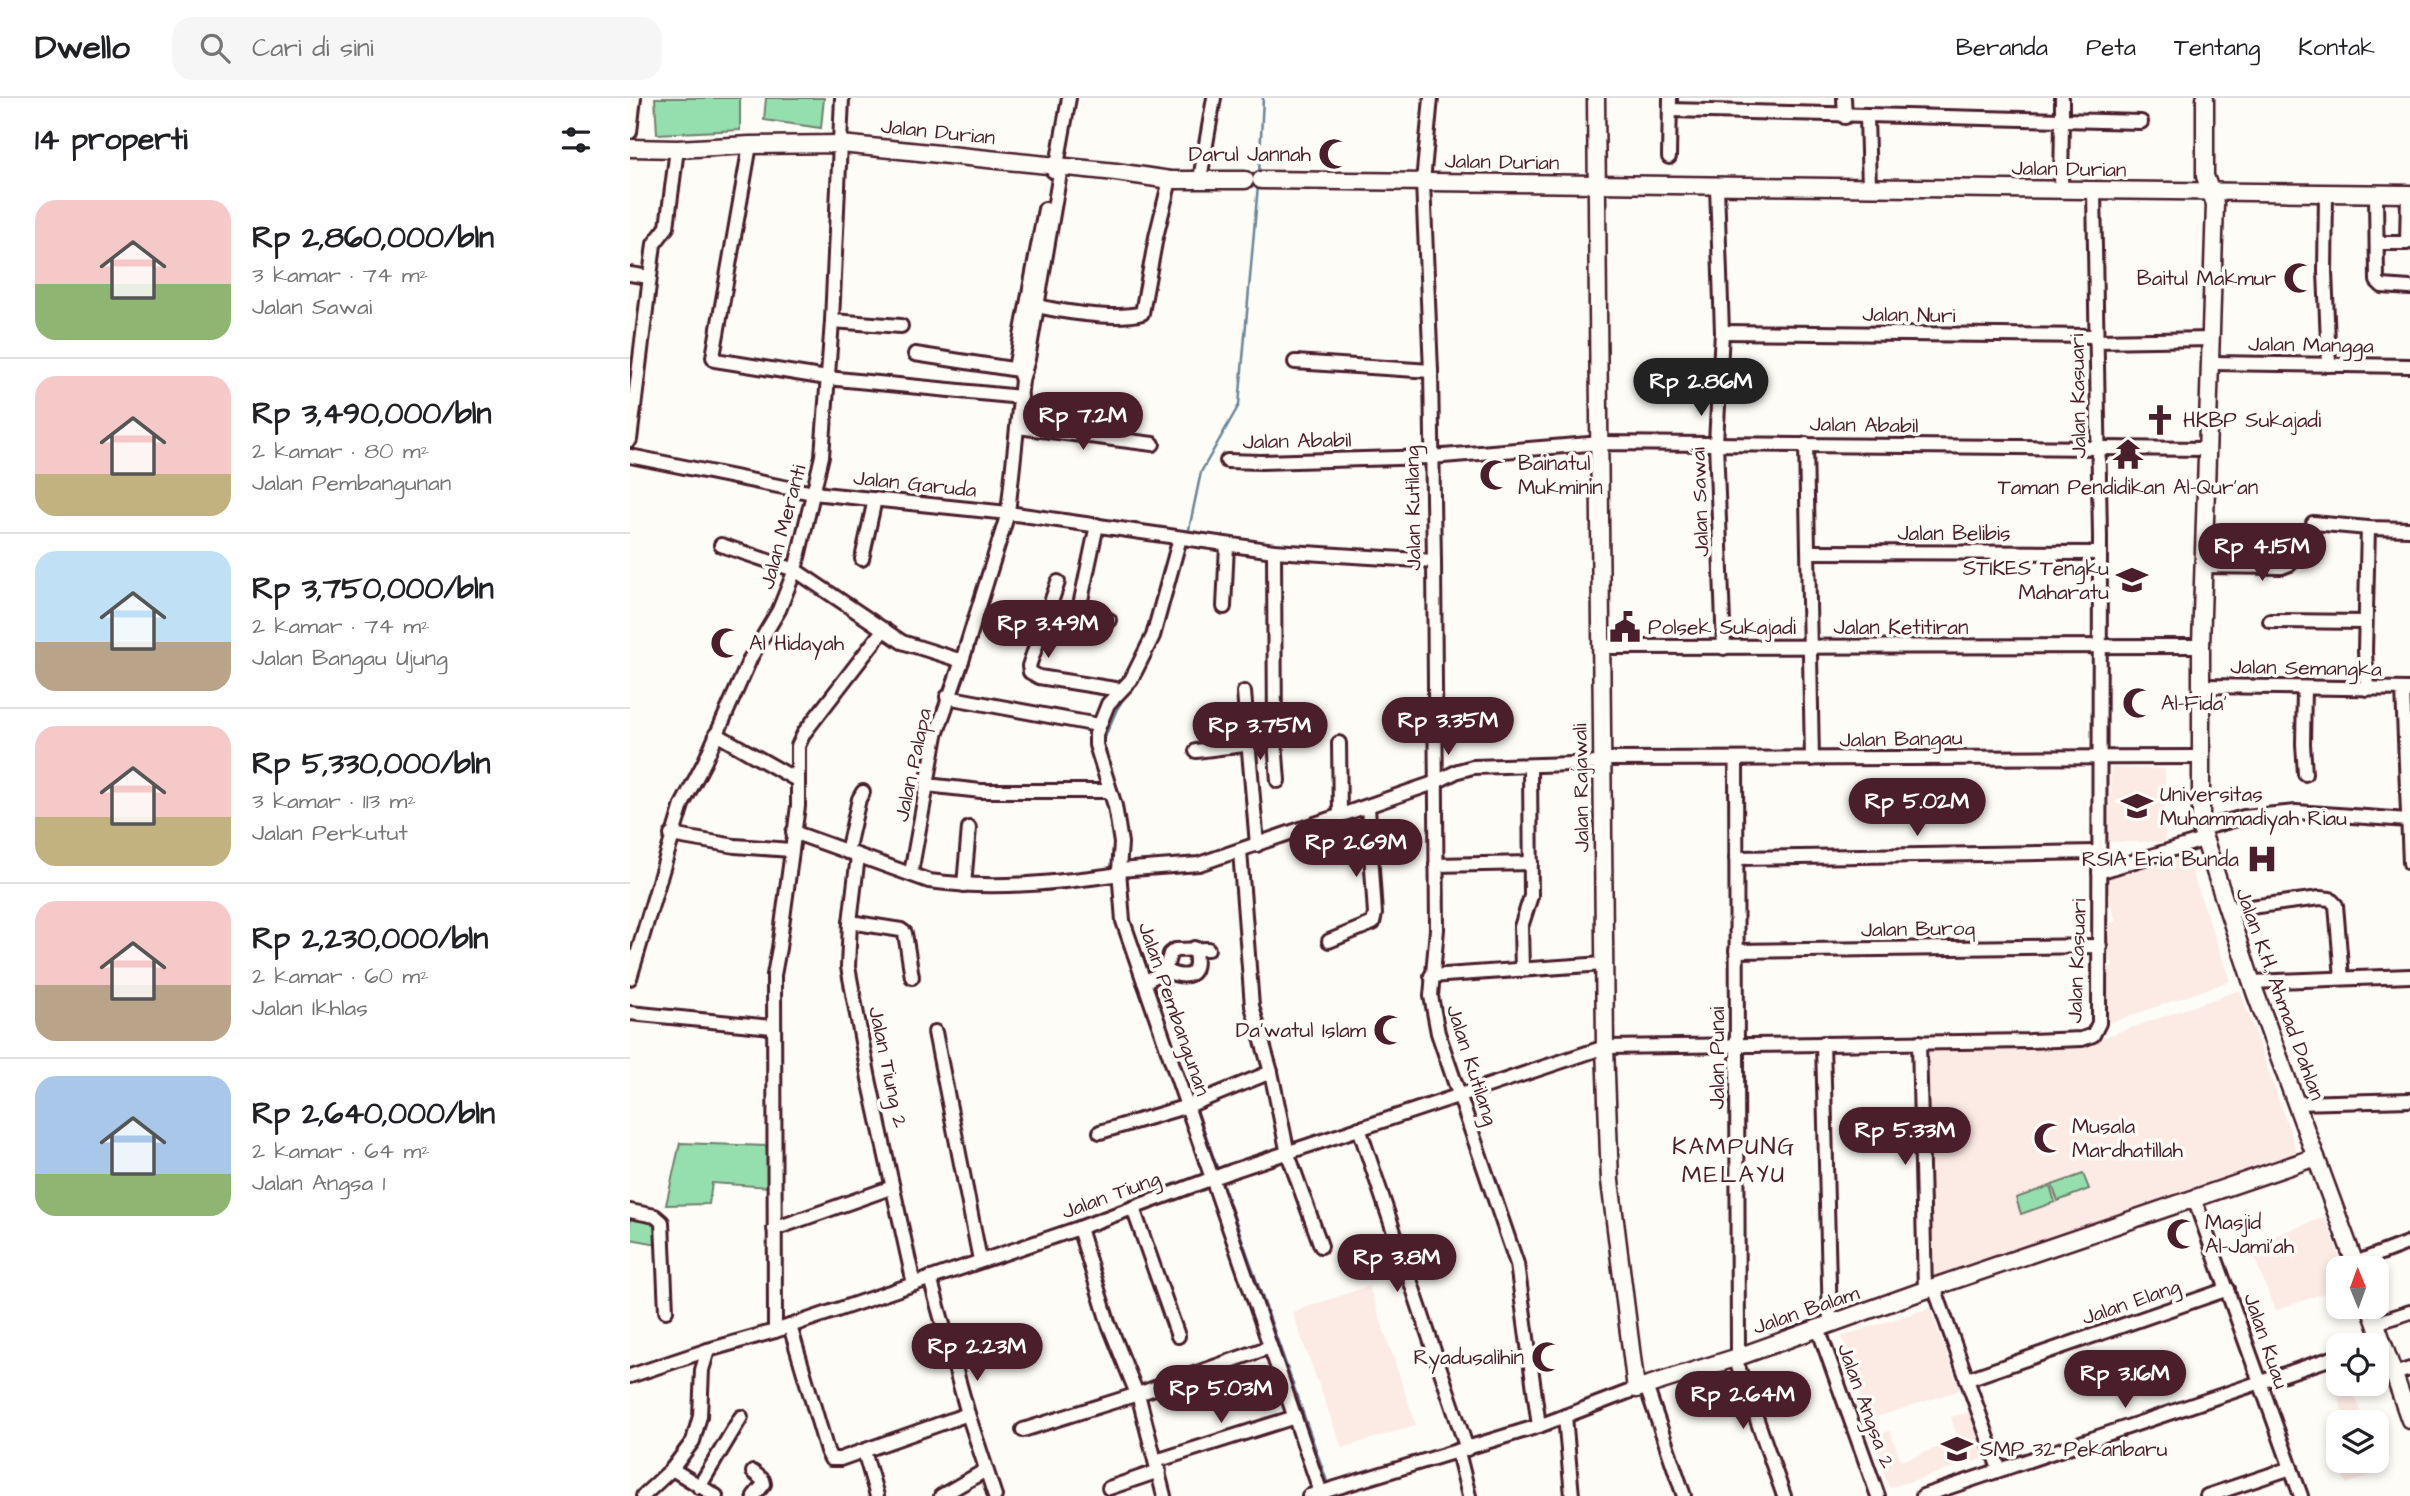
<!DOCTYPE html>
<html lang="id">
<meta charset="utf-8">
<style>
:root{--surface:#fff;--page:#f6f6f6;--text:#202124;--muted:#757577;--line:#e0e0e0;--accent:#4a1f2b}
body{margin:0;font-family:"Architects Daughter",sans-serif;background:var(--page);color:var(--text);height:100vh;display:flex;flex-direction:column;font-size:26px;white-space:nowrap}
*{box-sizing:border-box;margin:0}
p{font-size:23px;color:var(--muted)}
.icon{flex:none;width:38px;height:38px;fill:none;stroke:currentColor;stroke-width:2;stroke-linecap:round;stroke-linejoin:round}
.map{position:relative;flex:1;overflow:hidden}
.panel{display:flex;flex-direction:column;background:var(--surface);width:630px}
.panel>*{flex:none}
.needle{width:46px;rotate:359deg}
.buttons{position:absolute;left:1696px;top:1158px;display:grid;gap:14px}
.buttons a{display:grid;place-items:center;width:63px;height:63px;border-radius:14px;background:var(--surface);box-shadow:0 4px 10px #0003;font-size:35px}
.price{position:absolute;translate:-50% -60px;padding:0 16px;border-radius:24px;background:var(--accent);color:#fff;font-size:23px;line-height:46px;filter:drop-shadow(0 2px 4px #0008)}
.price::after{content:'';position:absolute;left:50%;top:42px;width:21px;height:16px;margin-left:-10px;background:inherit;clip-path:polygon(0 0,100% 0,50% 100%)}
.price.selected{background:#222;color:#fff}
ul{padding:0;list-style:none}
li{display:flex;align-items:center;gap:21px;height:175px;padding:0 35px}
li+li{border-top:2px solid var(--line)}
li span{display:grid;place-items:center;flex:none;width:196px;height:140px;border-radius:21px;color:#555}
li>.icon{margin-inline-start:auto}
span .icon{width:84px;height:84px;fill:#fffc;stroke-width:1}
li b{font-size:30px}
h2{display:flex;justify-content:space-between;align-items:center;height:84px;padding:0 35px;font-size:30px}
header{display:flex;align-items:center;gap:42px;box-sizing:border-box;height:98px;padding:0 35px;background:var(--surface);border-bottom:2px solid var(--line)}
header strong{font-size:33px}
nav{display:flex;gap:38px;margin-inline-start:auto;font-size:24px}
.search{width:490px;height:63px;background:var(--page);display:flex;align-items:center;gap:18px;box-sizing:border-box;padding:0 24px;border-radius:21px;color:var(--muted);font-size:26px}
main{display:flex;flex:1;min-height:0}
.map>svg:first-child{display:block}
.built{fill:#fceae5}
.green{fill:#95dfae;stroke:#707f6c;stroke-width:2}
.lines{fill:none;stroke-linecap:round;stroke-linejoin:round}
.stream{stroke:#698496;stroke-width:2.5}
.minor-casing{stroke:#4a1f2b;stroke-width:18}
.major-casing{stroke:#4a1f2b;stroke-width:21}
.minor{stroke:#fdfcf7;stroke-width:12}
.major{stroke:#fdfcf7;stroke-width:16}
.labels{text-anchor:middle;dominant-baseline:central;stroke-width:7;stroke-linejoin:round;paint-order:stroke}
.street-label{font-size:21px;fill:#4a1f2b;stroke:#fdfcf7}
.poi-label{font-size:21px;fill:#4a1f2b;stroke:#fdfcf7;text-anchor:start}
.quarter-label{font-size:24px;letter-spacing:2px;fill:#4a1f2b;stroke:#fdfcf7}
</style>
<header>
<strong>Dwello</strong>
<div class="search"><svg class="icon" aria-label="search" viewBox="0 0 24 24"><circle cx="10" cy="10" r="6"/><path d="M15 15l6 6"/></svg>Cari di sini</div>
<nav><a>Beranda</a><a>Peta</a><a>Tentang</a><a>Kontak</a></nav>
</header>
<main>
<section class="panel">
<h2>14 properti<svg class="icon" aria-label="filters" viewBox="0 0 24 24"><path d="M4 7h16M4 17h16"/><circle cx="9" cy="7" r="2"/><circle cx="15" cy="17" r="2"/></svg></h2>
<ul>
<li><span style="background:linear-gradient(#f6c9c9 60%,#8fb573 0)"><svg class="icon" aria-label="home" viewBox="0 0 24 24"><path d="M3 11l9-7 9 7M6 9v11h12V9"/></svg></span><div><b>Rp 2,860,000/bln</b><p>3 kamar · 74 m²</p><p>Jalan Sawai</p></div></li>
<li><span style="background:linear-gradient(#f6c9c9 70%,#c2b280 0)"><svg class="icon" aria-label="home" viewBox="0 0 24 24"><path d="M3 11l9-7 9 7M6 9v11h12V9"/></svg></span><div><b>Rp 3,490,000/bln</b><p>2 kamar · 80 m²</p><p>Jalan Pembangunan</p></div></li>
<li><span style="background:linear-gradient(#bfe0f5 65%,#b9a48a 0)"><svg class="icon" aria-label="home" viewBox="0 0 24 24"><path d="M3 11l9-7 9 7M6 9v11h12V9"/></svg></span><div><b>Rp 3,750,000/bln</b><p>2 kamar · 74 m²</p><p>Jalan Bangau Ujung</p></div></li>
<li><span style="background:linear-gradient(#f6c9c9 65%,#c2b280 0)"><svg class="icon" aria-label="home" viewBox="0 0 24 24"><path d="M3 11l9-7 9 7M6 9v11h12V9"/></svg></span><div><b>Rp 5,330,000/bln</b><p>3 kamar · 113 m²</p><p>Jalan Perkutut</p></div></li>
<li><span style="background:linear-gradient(#f6c9c9 60%,#b9a48a 0)"><svg class="icon" aria-label="home" viewBox="0 0 24 24"><path d="M3 11l9-7 9 7M6 9v11h12V9"/></svg></span><div><b>Rp 2,230,000/bln</b><p>2 kamar · 60 m²</p><p>Jalan Ikhlas</p></div></li>
<li><span style="background:linear-gradient(#a9c7e8 70%,#8fb573 0)"><svg class="icon" aria-label="home" viewBox="0 0 24 24"><path d="M3 11l9-7 9 7M6 9v11h12V9"/></svg></span><div><b>Rp 2,640,000/bln</b><p>2 kamar · 64 m²</p><p>Jalan Angsa 1</p></div></li>
</ul>
</section>
<div class="map">
<svg width="1780" height="1398" viewBox="0 0 1780 1398">
<rect width="100%" height="100%" fill="#fdfcf7"/>
<filter id="ink" filterUnits="userSpaceOnUse"><feTurbulence type="fractalNoise" baseFrequency=".0143" numOctaves="2"/><feDisplacementMap in="SourceGraphic" scale="14" xChannelSelector="R" yChannelSelector="G"/><feConvolveMatrix kernelMatrix="1 2 1 2 8 2 1 2 1" color-interpolation-filters="sRGB"/></filter>
<g filter="url(#ink)">
<g class="built">
<polygon points="1481,670 1535,671 1535,744 1479,744"/>
<polygon points="1555,754 1600,883 1480,925 1468,891 1471,873 1483,868 1471,829 1486,823 1473,781"/>
<polygon points="1610,892 1668,1057 1300,1184 1293,953 1443,950"/>
<polygon points="1695,1119 1714,1171 1708,1171 1708,1190 1645,1213 1620,1147"/>
<polygon points="739,1188 786,1327 712,1350 662,1214"/>
<polygon points="1300,1210 1330,1292 1237,1322 1212,1238"/>
<polygon points="1708,1271 1708,1286 1721,1286 1735,1325 1717,1325 1699,1274"/>
<polygon points="1339,1314 1355,1360 1259,1390 1243,1338 1260,1333 1271,1363 1328,1342 1321,1319"/>
<polygon points="1708,1340 1708,1363 1746,1363 1747,1356 1753,1373 1717,1386 1698,1345"/>
</g>
<g class="green">
<polygon points="25,0 110,0 110,32 27,36"/>
<polygon points="136,0 194,0 191,30 134,22"/>
<polygon points="50,1045 138,1048 140,1089 82,1085 79,1106 36,1107"/>
<polygon points="1453,1076 1459,1091 1428,1103 1422,1087"/>
<polygon points="1420,1088 1425,1104 1391,1116 1386,1100"/>
<polygon points="0,1117 25,1121 33,1147 0,1141"/>
</g>
<g class="lines">
<g class="stream">
<polyline points="629,77 633,0"/>
<polyline points="558,436 571,374 609,307 628,87"/>
<polyline points="482,679 473,643 487,611 497,595"/>
<polyline points="496,744 497,769"/>
<polyline points="497,800 497,775"/>
<polyline points="505,840 519,877"/>
<polyline points="521,883 563,1002"/>
<polyline points="566,1009 589,1075"/>
<polyline points="591,1081 699,1389"/>
</g>
<defs>
<g id="minor">
<polyline points="801,0 793,84 801,273 804,463 807,831 801,898 808,935 887,1166 909,1328"/>
<polyline points="1214,0 1215,19"/>
<polyline points="1432,0 1432,22 1511,24"/>
<polyline points="1040,12 1432,22 1431,91"/>
<polyline points="1237,19 1239,89"/>
<polyline points="0,34 4,0"/>
<polyline points="120,47 83,259 85,262 197,280 391,299"/>
<polyline points="1039,59 1040,0"/>
<polyline points="423,73 427,67 439,0"/>
<polyline points="570,81 584,0"/>
<polyline points="1087,88 1092,234 1086,345 1094,550"/>
<polyline points="1696,95 1695,174 1699,267"/>
<polyline points="1746,96 1747,183 1752,188 1780,190"/>
<polyline points="1752,145 1777,145 1778,96"/>
<polyline points="0,176 19,179"/>
<path d="M398 206C427 213 484 223 512 215L526 139 540 82"/>
<polyline points="202,223 271,228"/>
<polyline points="1092,234 1466,238"/>
<polyline points="1466,243 1582,241"/>
<polyline points="285,256 395,273"/>
<polyline points="665,264 801,273"/>
<polyline points="1581,265 1780,268"/>
<polyline points="392,282 386,265 415,111"/>
<polyline points="388,329 523,346"/>
<polyline points="0,342 24,146 37,129 47,51"/>
<polyline points="1176,346 1182,661"/>
<polyline points="0,358 183,395 378,415 644,453 804,463"/>
<polyline points="597,363 631,364 801,359 971,345 1577,351"/>
<polyline points="1683,425 1738,430 1780,431"/>
<polyline points="467,427 450,507 455,513 479,522"/>
<polyline points="550,440 523,538 501,582 478,606 466,636 466,647 485,708 491,745 489,772 493,823 692,1398"/>
<polyline points="91,447 165,472 272,544 332,563"/>
<polyline points="644,453 645,643 648,683"/>
<polyline points="1179,454 1469,455"/>
<polyline points="232,461 245,401"/>
<polyline points="1573,468 1652,469 1660,466 1671,454"/>
<polyline points="428,484 399,568 400,574 409,579 491,592"/>
<polyline points="594,509 597,447"/>
<polyline points="1640,523 1735,524"/>
<polyline points="970,549 1571,548"/>
<polyline points="1572,588 1780,591"/>
<polyline points="1674,590 1673,646 1675,676"/>
<polyline points="1737,591 1735,553 1738,430"/>
<polyline points="1773,591 1780,765"/>
<polyline points="614,594 627,747"/>
<polyline points="317,599 468,627"/>
<polyline points="86,636 167,682"/>
<polyline points="709,645 710,716"/>
<polyline points="566,653 645,643"/>
<polyline points="972,661 1571,659"/>
<polyline points="1106,662 1108,1258"/>
<polyline points="297,687 351,693 480,693"/>
<polyline points="1571,731 1614,719 1666,714 1778,722"/>
<path d="M163 734 299 783C363 792 427 785 490 776"/>
<polyline points="41,737 105,748 161,752"/>
<polyline points="610,753 622,908 641,974 658,1056 691,1148"/>
<polyline points="217,754 229,701 233,694"/>
<polyline points="228,758 220,824 218,869 239,981 284,1186"/>
<polyline points="1106,760 1468,754"/>
<polyline points="806,767 901,765"/>
<polyline points="489,772 569,766 804,685 828,673 843,669 972,665"/>
<polyline points="1469,774 1573,742"/>
<polyline points="281,775 306,637 332,563 378,415 392,282 398,261 430,75 427,67"/>
<polyline points="334,787 339,730"/>
<polyline points="1597,812 1690,800 1700,801 1706,807 1712,880"/>
<polyline points="220,824 271,832 275,835 282,879"/>
<polyline points="699,843 743,825 745,816 738,709"/>
<polyline points="1106,853 1470,848"/>
<polyline points="892,872 891,829 901,798 900,669"/>
<path d="M535 873C558 882 571 879 564 850"/>
<polyline points="801,878 974,866"/>
<polyline points="0,880 52,707 75,663 121,559 149,512 165,472 192,358 202,223 212,0"/>
<polyline points="514,884 535,873 540,856 545,852 578,851"/>
<polyline points="1622,884 1780,878"/>
<polyline points="0,915 142,929"/>
<polyline points="305,934 350,1162"/>
<polyline points="1289,944 1295,1192"/>
<polyline points="1193,945 1200,1226"/>
<polyline points="1667,1005 1780,1002"/>
<polyline points="729,1030 837,1351"/>
<polyline points="470,1034 558,1008 641,974"/>
<polyline points="1564,1100 1671,1398"/>
<polyline points="503,1110 548,1238"/>
<polyline points="0,1113 25,1118 32,1124 36,1213"/>
<polyline points="449,1130 478,1224 507,1296"/>
<polyline points="144,1131 263,1089"/>
<polyline points="1725,1165 1780,1144"/>
<polyline points="300,1180 338,1316 365,1398"/>
<polyline points="1304,1189 1369,1371"/>
<polyline points="1746,1225 1780,1214"/>
<polyline points="160,1228 197,1353 201,1361 210,1361 338,1316"/>
<polyline points="1188,1230 1248,1398"/>
<polyline points="145,1233 144,877 149,850 168,708 168,648 174,635 254,531"/>
<polyline points="1737,1248 1752,1243"/>
<polyline points="1105,1260 1154,1398"/>
<polyline points="1764,1276 1780,1271"/>
<polyline points="0,1278 78,1252 145,1233 449,1130 602,1073 975,949 1400,943 1452,941 1463,937 1469,925 1470,439 1464,92"/>
<polyline points="1338,1281 1598,1191"/>
<polyline points="1016,1288 1054,1398"/>
<polyline points="508,1296 534,1398"/>
<polyline points="935,1318 942,1398"/>
<polyline points="393,1332 508,1296 640,1249"/>
<polyline points="234,1353 247,1398"/>
<polyline points="828,1354 839,1398"/>
<polyline points="526,1363 665,1319"/>
<polyline points="42,1371 86,1398"/>
<polyline points="123,1374 133,1382 134,1386 124,1398"/>
<polyline points="69,1389 111,1319"/>
<polyline points="479,1390 529,1373"/>
<polyline points="13,1398 42,1371 63,1343 70,1318 72,1272 78,1252"/>
<polyline points="311,1398 356,1372"/>
<polyline points="679,1398 909,1328 1006,1291"/>
<polyline points="1293,1398 1708,1258"/>
<polyline points="1577,1398 1661,1370"/>
</g>
<g id="major">
<polyline points="966,0 975,949 980,1083 1006,1291 1105,1260 1295,1192 1686,1059"/>
<polyline points="1575,0 1575,78 1585,106 1571,548 1571,731 1625,894 1727,1171"/>
<polyline points="0,50 47,51 120,47 211,46 486,74 540,82 615,82"/>
<polyline points="631,82 1780,96"/>
<polyline points="1740,1209 1780,1322"/>
</g>
</defs>
<use href="#minor" class="minor-casing"/>
<use href="#major" class="major-casing"/>
<use href="#minor" class="minor"/>
<use href="#major" class="major"/>
</g>
</g>
<defs>
<symbol id="mosque-bare" viewBox="-9 -9 18 18"><path d="M3.5-4.9A6 6 0 1 0 3.5 4.9A5 5 0 1 1 3.5-4.9Z" fill="#4a1f2b" stroke="#fdfcf7" stroke-width="2.5" paint-order="stroke"/></symbol>
<symbol id="church-bare" viewBox="-9 -9 18 18"><path d="M-1.2-6h2.4v3.5h3.3v2.4h-3.3V6h-2.4V-.1h-3.3v-2.4h3.3Z" fill="#4a1f2b" stroke="#fdfcf7" stroke-width="2.5" paint-order="stroke"/></symbol>
<symbol id="temple-bare" viewBox="-9 -9 18 18"><path d="M0-6L5-2H3V0L6.5 2.5H4V6H1.5V3h-3V6H-4V2.5H-6.5L-3 0V-2H-5Z" fill="#4a1f2b" stroke="#fdfcf7" stroke-width="2.5" paint-order="stroke"/></symbol>
<symbol id="university-bare" viewBox="-9 -9 18 18"><path d="M0-5L7-2L0 1L-7-2ZM-4 1L0 2.5L4 1V4Q0 6-4 4Z" fill="#4a1f2b" stroke="#fdfcf7" stroke-width="2.5" paint-order="stroke"/></symbol>
<symbol id="civic-bare" viewBox="-9 -9 18 18"><path d="M-.6-6.5H3V-4.5H.6V-3L4-1V1h2V6H-6V1h2V-1L-.6-3ZM-1.2 2.5V6h2.4V2.5Z" fill="#4a1f2b" stroke="#fdfcf7" stroke-width="2.5" paint-order="stroke"/></symbol>
<symbol id="hospital-bare" viewBox="-9 -9 18 18"><path d="M-5-5h3v3.5h4V-5h3V5h-3V1.5h-4V5h-3Z" fill="#4a1f2b" stroke="#fdfcf7" stroke-width="2.5" paint-order="stroke"/></symbol>
<symbol id="school-bare" viewBox="-9 -9 18 18"><path d="M0-5L7-2L0 1L-7-2ZM-4 1L0 2.5L4 1V4Q0 6-4 4Z" fill="#4a1f2b" stroke="#fdfcf7" stroke-width="2.5" paint-order="stroke"/></symbol>
</defs>
<g fill-rule="evenodd">
<use href="#mosque-bare" x="682" y="34" width="44" height="44"/>
<use href="#mosque-bare" x="1647" y="158" width="44" height="44"/>
<use href="#church-bare" x="1508" y="300" width="44" height="44"/>
<use href="#temple-bare" x="1476" y="334" width="44" height="44"/>
<use href="#mosque-bare" x="843" y="355" width="44" height="44"/>
<use href="#university-bare" x="1480" y="460" width="44" height="44"/>
<use href="#civic-bare" x="973" y="507" width="44" height="44"/>
<use href="#mosque-bare" x="74" y="523" width="44" height="44"/>
<use href="#mosque-bare" x="1486" y="583" width="44" height="44"/>
<use href="#university-bare" x="1485" y="686" width="44" height="44"/>
<use href="#hospital-bare" x="1610" y="739" width="44" height="44"/>
<use href="#mosque-bare" x="737" y="910" width="44" height="44"/>
<use href="#mosque-bare" x="1397" y="1018" width="44" height="44"/>
<use href="#mosque-bare" x="1530" y="1114" width="44" height="44"/>
<use href="#mosque-bare" x="895" y="1237" width="44" height="44"/>
<use href="#school-bare" x="1305" y="1329" width="44" height="44"/>
</g>
<g class="labels">
<g class="street-label">
<text transform="translate(308 34) rotate(6)">Jalan Durian</text>
<text transform="translate(872 64) rotate(1)">Jalan Durian</text>
<text transform="translate(1439 71) rotate(1)">Jalan Durian</text>
<text transform="translate(1279 217) rotate(1)">Jalan Nuri</text>
<text transform="translate(1681 247) rotate(1)">Jalan Mangga</text>
<text transform="translate(1448 298) rotate(-91)">Jalan Kasuari</text>
<text transform="translate(1234 327) rotate(1)">Jalan Ababil</text>
<text transform="translate(667 343) rotate(-1)">Jalan Ababil</text>
<text transform="translate(285 386) rotate(6)">Jalan Garuda</text>
<text transform="translate(1070 404) rotate(-92)">Jalan Sawai</text>
<text transform="translate(783 410) rotate(-91)">Jalan Kutilang</text>
<text transform="translate(153 429) rotate(-75)">Jalan Meranti</text>
<text x="1324" y="435">Jalan Belibis</text>
<text x="1271" y="529">Jalan Ketitiran</text>
<text transform="translate(1676 570) rotate(1)">Jalan Semangka</text>
<text transform="translate(1271 641) rotate(-1)">Jalan Bangau</text>
<text transform="translate(283 667) rotate(-78)">Jalan Palapa</text>
<text transform="translate(951 690) rotate(-91)">Jalan Rajawali</text>
<text transform="translate(1288 831) rotate(-1)">Jalan Buroq</text>
<text transform="translate(1447 863) rotate(-88)">Jalan Kasuari</text>
<text transform="translate(1650 896) rotate(70)">Jalan K.H. Ahmad Dahlan</text>
<text transform="translate(544 911) rotate(71)">Jalan Pembangunan</text>
<text transform="translate(1087 960) rotate(-90)">Jalan Punai</text>
<text transform="translate(842 967) rotate(72)">Jalan Kutilang</text>
<text transform="translate(258 969) rotate(78)">Jalan Tiung 2</text>
<text transform="translate(481 1097) rotate(-20)">Jalan Tiung</text>
<text transform="translate(1501 1204) rotate(-19)">Jalan Elang</text>
<text transform="translate(1176 1212) rotate(-19)">Jalan Balam</text>
<text transform="translate(1636 1243) rotate(71)">Jalan Kuau</text>
<text transform="translate(1236 1308) rotate(70)">Jalan Angsa 2</text>
</g>
<g class="poi-label">
<text x="681" y="56" text-anchor="end">Darul Jannah</text>
<text x="1646" y="180" text-anchor="end">Baitul Makmur</text>
<text x="1553" y="322">HKBP Sukajadi</text>
<text x="888" y="365">Bainatul<tspan x="888" dy="24">Mukminin</tspan></text>
<text x="1498" y="389" text-anchor="middle">Taman Pendidikan Al-Qur'an</text>
<text x="1479" y="470" text-anchor="end">STIKES Tengku<tspan x="1479" dy="24">Maharatu</tspan></text>
<text x="1018" y="529">Polsek Sukajadi</text>
<text x="119" y="545">Al Hidayah</text>
<text x="1531" y="605">Al-Fida'</text>
<text x="1530" y="696">Universitas<tspan x="1530" dy="24">Muhammadiyah Riau</tspan></text>
<text x="1609" y="761" text-anchor="end">RSIA Eria Bunda</text>
<text x="736" y="932" text-anchor="end">Da'watul Islam</text>
<text x="1442" y="1028">Musala<tspan x="1442" dy="24">Mardhatillah</tspan></text>
<text x="1575" y="1124">Masjid<tspan x="1575" dy="24">Al-Jami'ah</tspan></text>
<text x="894" y="1259" text-anchor="end">Ryadusalihin</text>
<text x="1350" y="1351">SMP 32 Pekanbaru</text>
</g>
<g class="quarter-label">
<text x="1104" y="1049">KAMPUNG<tspan x="1104" dy="28">MELAYU</tspan></text>
</g>
</g>
</svg>
<div class="buttons">
<a><svg class="needle" viewBox="-14 -14 28 28"><path d="M0-13l5 13h-10z" fill="#e53935"/><path d="M0 13l5-13h-10z" fill="#757577"/></svg></a>
<a><svg class="icon" aria-label="locate" viewBox="0 0 24 24"><circle cx="12" cy="12" r="6"/><path d="M12 2v4M12 18v4M2 12h4M18 12h4"/></svg></a>
<a><svg class="icon" aria-label="layers" viewBox="0 0 24 24"><path d="M12 4l9 5-9 5-9-5zM3 14l9 5 9-5"/></svg></a>
</div>
<b class="price selected" style="left:1071px;top:320px">Rp 2.86M</b>
<b class="price" style="left:453px;top:354px">Rp 7.2M</b>
<b class="price" style="left:1632px;top:485px">Rp 4.15M</b>
<b class="price" style="left:418px;top:562px">Rp 3.49M</b>
<b class="price" style="left:818px;top:659px">Rp 3.35M</b>
<b class="price" style="left:630px;top:664px">Rp 3.75M</b>
<b class="price" style="left:1287px;top:740px">Rp 5.02M</b>
<b class="price" style="left:726px;top:781px">Rp 2.69M</b>
<b class="price" style="left:1275px;top:1069px">Rp 5.33M</b>
<b class="price" style="left:767px;top:1196px">Rp 3.8M</b>
<b class="price" style="left:347px;top:1285px">Rp 2.23M</b>
<b class="price" style="left:1495px;top:1312px">Rp 3.16M</b>
<b class="price" style="left:591px;top:1327px">Rp 5.03M</b>
<b class="price" style="left:1113px;top:1333px">Rp 2.64M</b>
</div>
</main>
